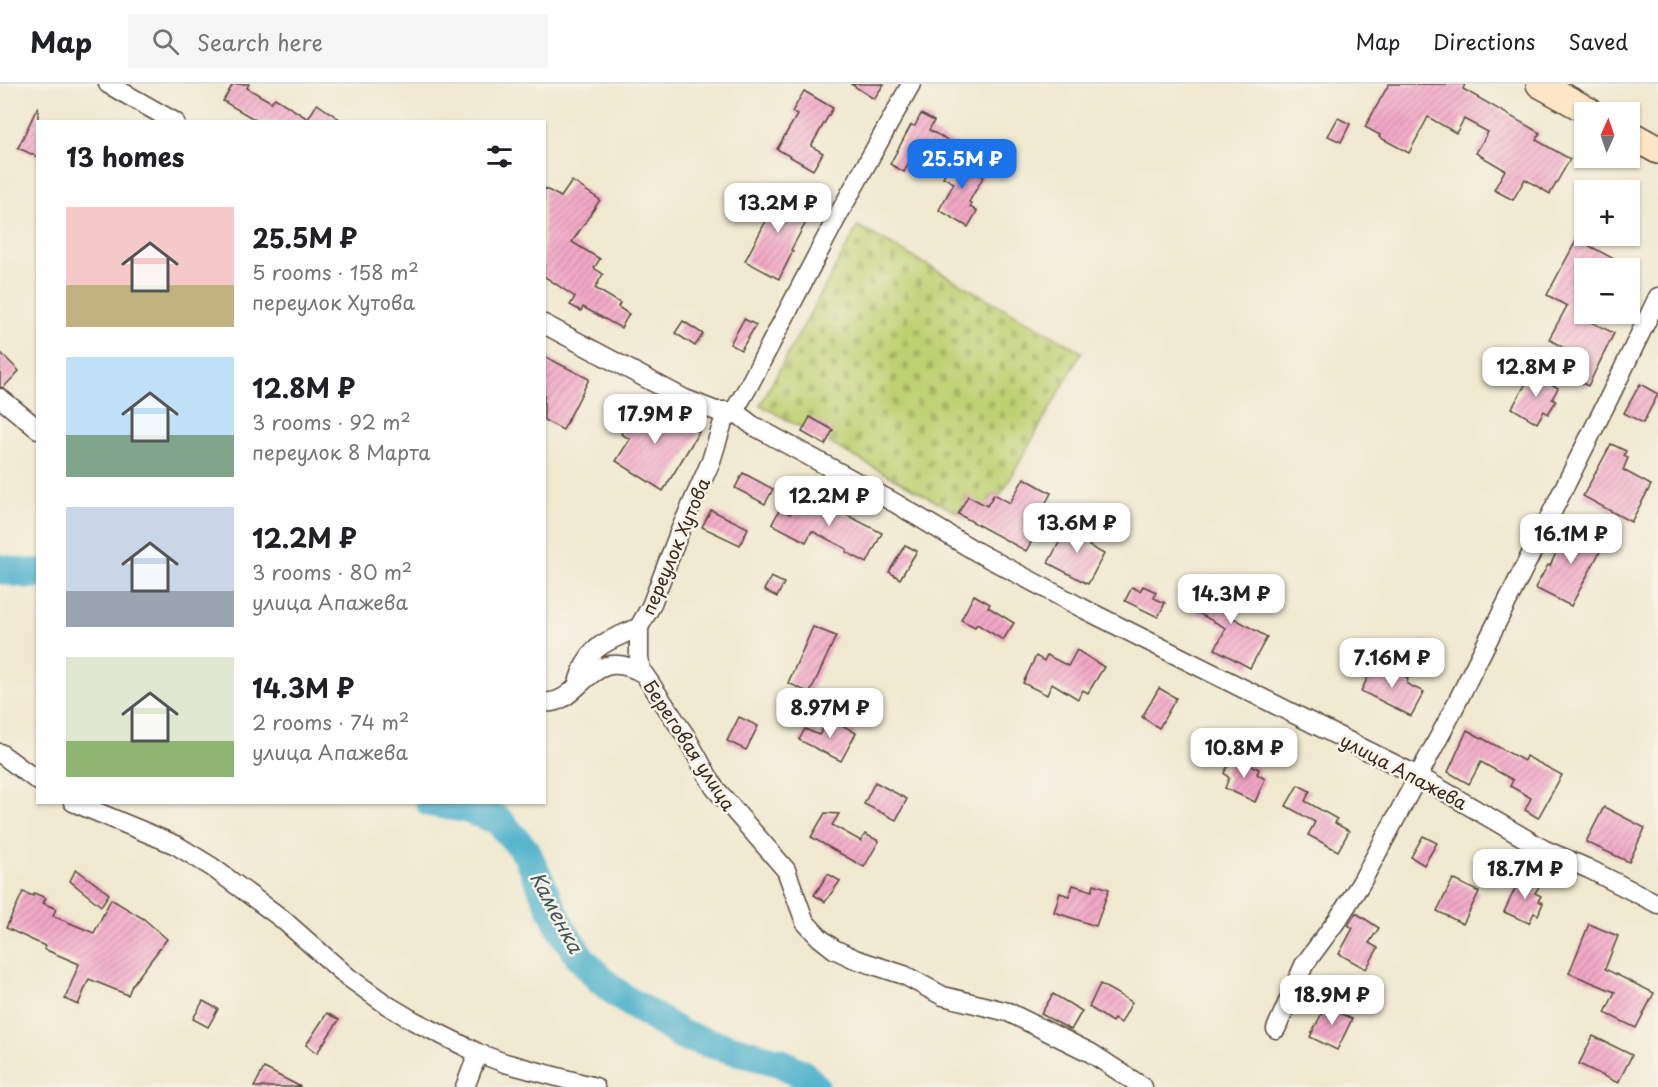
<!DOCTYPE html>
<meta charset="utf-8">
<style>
:root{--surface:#fff;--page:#f6f6f6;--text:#202124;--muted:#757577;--line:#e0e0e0;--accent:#1a73e8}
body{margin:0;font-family:"Playpen Sans",sans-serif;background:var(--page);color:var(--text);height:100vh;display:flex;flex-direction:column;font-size:22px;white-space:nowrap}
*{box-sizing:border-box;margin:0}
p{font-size:20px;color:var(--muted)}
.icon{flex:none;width:33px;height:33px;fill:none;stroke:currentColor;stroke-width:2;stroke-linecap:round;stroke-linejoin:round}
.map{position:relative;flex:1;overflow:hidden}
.panel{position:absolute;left:36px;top:36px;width:510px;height:684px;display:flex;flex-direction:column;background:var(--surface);border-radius:0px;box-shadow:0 2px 4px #0004}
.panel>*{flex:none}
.needle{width:39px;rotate:3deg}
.buttons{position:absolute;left:1574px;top:18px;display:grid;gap:12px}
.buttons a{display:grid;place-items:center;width:66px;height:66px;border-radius:0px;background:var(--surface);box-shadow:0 2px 4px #0004;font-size:30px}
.price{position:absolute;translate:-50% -51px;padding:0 14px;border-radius:12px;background:#fff;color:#222;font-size:20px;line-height:39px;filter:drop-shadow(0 2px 3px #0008)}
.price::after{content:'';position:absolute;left:50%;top:36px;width:18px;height:14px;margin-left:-9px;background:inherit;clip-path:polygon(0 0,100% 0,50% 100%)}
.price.on{background:var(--accent);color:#fff}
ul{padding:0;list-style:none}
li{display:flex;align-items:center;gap:18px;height:150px;padding:0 30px}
li span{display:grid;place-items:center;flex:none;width:168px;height:120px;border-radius:0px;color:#555}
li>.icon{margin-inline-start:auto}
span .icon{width:72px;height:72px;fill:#fffc;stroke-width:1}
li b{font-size:26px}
h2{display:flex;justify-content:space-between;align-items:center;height:72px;padding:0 30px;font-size:26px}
header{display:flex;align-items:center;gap:36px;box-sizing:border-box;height:84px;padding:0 30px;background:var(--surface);border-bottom:2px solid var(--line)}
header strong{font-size:28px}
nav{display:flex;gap:33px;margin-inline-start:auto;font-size:21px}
.search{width:420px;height:54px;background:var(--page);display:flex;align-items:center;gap:15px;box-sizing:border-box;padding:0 21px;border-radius:0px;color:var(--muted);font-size:22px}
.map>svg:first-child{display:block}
.cemetery{fill:url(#cemetery-stones);stroke:#7d7d48;stroke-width:1.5}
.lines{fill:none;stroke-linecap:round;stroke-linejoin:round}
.river{stroke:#4cb0cb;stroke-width:30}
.building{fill:url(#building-hatch)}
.street-casing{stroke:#564639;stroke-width:21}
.secondary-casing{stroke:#564639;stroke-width:30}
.street{stroke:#fff;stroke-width:18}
.secondary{stroke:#fde5c5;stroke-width:27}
.labels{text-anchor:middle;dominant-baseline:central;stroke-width:5;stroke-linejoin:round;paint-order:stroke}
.street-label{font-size:18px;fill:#3b2a1e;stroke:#f7f3e8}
.water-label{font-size:20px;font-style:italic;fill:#41595b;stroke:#f7f3e8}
</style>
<header>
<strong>Map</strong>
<div class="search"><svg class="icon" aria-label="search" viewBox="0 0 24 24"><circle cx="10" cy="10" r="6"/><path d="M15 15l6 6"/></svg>Search here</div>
<nav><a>Map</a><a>Directions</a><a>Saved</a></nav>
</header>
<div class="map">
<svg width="1658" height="1003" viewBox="0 0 1658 1003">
<defs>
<pattern id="cemetery-stones" width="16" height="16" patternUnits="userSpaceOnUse" patternTransform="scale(1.5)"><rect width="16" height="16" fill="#bfd072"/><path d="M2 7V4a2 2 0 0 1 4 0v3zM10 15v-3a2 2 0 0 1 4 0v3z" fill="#a5b362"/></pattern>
<pattern id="building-hatch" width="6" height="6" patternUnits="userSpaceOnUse" patternTransform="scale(1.5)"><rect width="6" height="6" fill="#f3a8c7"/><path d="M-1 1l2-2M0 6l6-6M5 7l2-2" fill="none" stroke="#c689a1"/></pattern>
</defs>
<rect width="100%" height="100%" fill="#f7f3e8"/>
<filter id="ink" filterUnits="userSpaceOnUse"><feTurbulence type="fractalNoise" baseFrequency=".0167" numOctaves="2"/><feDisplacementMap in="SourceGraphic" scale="12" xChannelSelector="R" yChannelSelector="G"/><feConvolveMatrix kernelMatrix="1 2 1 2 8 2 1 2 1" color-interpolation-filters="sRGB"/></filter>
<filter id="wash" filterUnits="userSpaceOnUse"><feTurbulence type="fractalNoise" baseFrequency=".008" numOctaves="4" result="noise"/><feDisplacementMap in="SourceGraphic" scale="24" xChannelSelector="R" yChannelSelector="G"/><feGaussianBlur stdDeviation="1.35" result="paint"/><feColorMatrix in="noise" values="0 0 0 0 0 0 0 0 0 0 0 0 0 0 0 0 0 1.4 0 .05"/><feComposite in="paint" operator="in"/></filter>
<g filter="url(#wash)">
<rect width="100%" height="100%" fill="#f0e8cf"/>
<polygon class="cemetery" points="858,142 1082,268 1001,411 994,410 977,440 760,321"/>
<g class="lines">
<g class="river">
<polyline points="0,485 29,490 38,489"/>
<polyline points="430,718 465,724 498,736 526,768 562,846 580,873 601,896 623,914 684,952 779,978 802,990 815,1003"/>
</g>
</g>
<g id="blocks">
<g class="building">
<polygon points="233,0 249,0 247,4 271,18 275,14 308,35 317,20 344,38 259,38 223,17"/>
<polygon points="851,0 884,0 874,15"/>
<polygon points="1389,0 1465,0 1463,5 1540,49 1536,56 1570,75 1550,110 1525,95 1513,116 1494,106 1505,86 1476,69 1488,48 1464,35 1456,49 1428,33 1409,69 1379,53 1380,51 1365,43"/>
<polygon points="804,7 833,24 811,62 823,69 813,86 777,65 797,31 792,28"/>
<polygon points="38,22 38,73 18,64"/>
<polygon points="921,30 934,37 929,46 959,62 950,79 918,62 904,88 890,80 911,41 915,42"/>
<polygon points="1338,34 1350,40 1341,58 1328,52"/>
<polygon points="955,71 986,88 969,118 972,120 970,123 977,127 968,143 939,126 954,99 943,93"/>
<polygon points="572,97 600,116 572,158 600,175 594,184 603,190 595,204 620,219 618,223 629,230 621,244 583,223 581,227 570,221 575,213 544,192 544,104 561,113"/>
<polygon points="771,107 812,127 791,166 793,167 779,195 745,177 769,131 760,127"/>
<polygon points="1577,155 1614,175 1609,184 1584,184 1584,230 1582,234 1614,249 1588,302 1563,289 1573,270 1549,255 1567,222 1547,211"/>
<polygon points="744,235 756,241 741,266 730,260"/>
<polygon points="683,237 703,250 695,262 675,249"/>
<polygon points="0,268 19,287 3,304 0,303"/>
<polygon points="544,272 589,295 563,346 544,336"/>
<polygon points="1532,289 1558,304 1552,315 1556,317 1548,330 1544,327 1537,339 1512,324"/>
<polygon points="1640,300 1658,310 1643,339 1624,329"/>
<polygon points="639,318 699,348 663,407 616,377 630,355 621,350"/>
<polygon points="810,333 833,346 825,361 802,348"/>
<polygon points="1611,360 1626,367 1624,372 1628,374 1623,386 1651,401 1631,438 1583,412"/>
<polygon points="743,389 773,405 765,420 735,404"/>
<polygon points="1024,394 1051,409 1029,450 1034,453 1026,467 958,430 968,412 987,422 994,410 1010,419"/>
<polygon points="802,408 882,449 867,479 846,468 847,465 812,447 806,458 772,440 780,425 790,430"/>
<polygon points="711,426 748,444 740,461 702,443"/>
<polygon points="1071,437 1095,450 1089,462 1104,470 1088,500 1048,479"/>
<polygon points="1569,440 1606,456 1571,522 1535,504 1548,481 1550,482"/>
<polygon points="905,461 917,467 900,495 889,488"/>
<polygon points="771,493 784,499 777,513 764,506"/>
<polygon points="1213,496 1242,511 1230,532 1267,553 1250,584 1215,565 1226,544 1196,528"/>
<polygon points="1143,502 1156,508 1154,514 1165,519 1158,533 1125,517 1132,503 1140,507"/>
<polygon points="974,511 990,520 988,523 1014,539 1003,556 977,540 975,543 961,536"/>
<polygon points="813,543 836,552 810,609 788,599"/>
<polygon points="1077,566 1104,583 1088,609 1083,606 1078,615 1052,599 1047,611 1023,599 1036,572 1044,577 1047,571 1068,582"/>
<polygon points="1376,578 1408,594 1407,600 1424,608 1411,632 1361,607"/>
<polygon points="1159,604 1176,614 1159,644 1142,633"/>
<polygon points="739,633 758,642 746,666 727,657"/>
<polygon points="830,634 856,649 841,677 799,656 805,645 819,651"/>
<polygon points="1467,646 1524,677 1526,672 1562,691 1538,734 1525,726 1531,714 1510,702 1513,696 1481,678 1469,700 1448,688"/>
<polygon points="1233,672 1259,685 1257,690 1265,695 1255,718 1225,704 1229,694 1224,689"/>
<polygon points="875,698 907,715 896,736 864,720"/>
<polygon points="1298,701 1310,707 1305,717 1337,735 1335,739 1349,747 1338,767 1308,751 1315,738 1286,722"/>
<polygon points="1604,723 1645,744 1629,778 1586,758"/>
<polygon points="825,729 839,730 832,741 861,757 865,750 879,757 864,783 811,753"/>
<polygon points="1423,752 1437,759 1424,781 1411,773"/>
<polygon points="76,785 109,810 101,822 70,797"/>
<polygon points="828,790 840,797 825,818 814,811"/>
<polygon points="1522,790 1541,799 1535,809 1541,812 1538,817 1543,819 1538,831 1534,829 1529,839 1504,828"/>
<polygon points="1453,795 1479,808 1463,840 1437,827"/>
<polygon points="1094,800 1109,805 1096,842 1054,828 1060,809 1069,812 1073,801 1092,807"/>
<polygon points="23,808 33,812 34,809 46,814 43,819 56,825 53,832 94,849 111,815 144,835 167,855 132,901 128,911 89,895 78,921 65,915 79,880 44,865 45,862 6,844"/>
<polygon points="1356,829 1379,844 1369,859 1378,864 1366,885 1339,870 1353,844 1348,841"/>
<polygon points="1589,840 1618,852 1605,885 1654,909 1636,944 1605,929 1615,908 1569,889"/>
<polygon points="1100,900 1132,918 1121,939 1114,935 1112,938 1089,923"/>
<polygon points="1053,910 1082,927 1071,946 1041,930"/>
<polygon points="203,917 218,925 208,943 193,935"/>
<polygon points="1334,917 1346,923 1342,930 1352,935 1337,966 1310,953 1326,921 1331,923"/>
<polygon points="327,929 339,936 317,969 306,961"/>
<polygon points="1593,952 1632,971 1618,999 1579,980"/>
<polygon points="264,984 301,1003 254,1003"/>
</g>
</g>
</g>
<g filter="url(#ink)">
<use href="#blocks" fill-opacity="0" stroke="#564639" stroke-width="1.5"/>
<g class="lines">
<defs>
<g id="street">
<polyline points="108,0 175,38"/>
<polyline points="544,240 683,314 716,327 734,327 752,341 895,419 977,468 1084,525 1418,692 1545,766 1589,785 1658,820"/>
<polyline points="0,314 38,345"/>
<polyline points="639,543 651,522 679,449 711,377 723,338 734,327 747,305 836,135 911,0"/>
<path d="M578 599C590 558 606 559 639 543V573L641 588"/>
<path d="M544 618C580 623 589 557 644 590L685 651 714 703 786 786 805 838 820 854 834 865 855 875 904 891 943 912 1008 928 1091 969 1143 1003"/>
<polyline points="0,669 38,697"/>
<polyline points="73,718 176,761 212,783 281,834 348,893 387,921 414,937 478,969 505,979 595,1003"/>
<polyline points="1276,945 1304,881 1338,835 1361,799 1446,640 1610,312 1658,213"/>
<polyline points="465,1003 478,969"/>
</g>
<g id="secondary">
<polyline points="1540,0 1590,28"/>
<polyline points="1629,50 1658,66"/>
</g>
</defs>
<use href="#street" class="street-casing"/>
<use href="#secondary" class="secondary-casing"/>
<use href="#street" class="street"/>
<use href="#secondary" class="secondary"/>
</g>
</g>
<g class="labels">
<g class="street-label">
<text transform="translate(675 462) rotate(-67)">переулок Хутова</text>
<text transform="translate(690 661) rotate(57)">Береговая улица</text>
<text transform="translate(1404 687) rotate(28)">улица Апажева</text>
</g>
<g class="water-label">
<text transform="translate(557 828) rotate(62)">Каменка</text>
</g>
</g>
</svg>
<div class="buttons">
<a><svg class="needle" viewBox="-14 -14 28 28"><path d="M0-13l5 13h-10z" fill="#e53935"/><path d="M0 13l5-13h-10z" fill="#757577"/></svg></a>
<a>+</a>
<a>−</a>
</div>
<b class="price on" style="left:962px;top:106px">25.5M ₽</b>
<b class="price" style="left:778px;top:150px">13.2M ₽</b>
<b class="price" style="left:1536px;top:314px">12.8M ₽</b>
<b class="price" style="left:655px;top:361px">17.9M ₽</b>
<b class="price" style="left:829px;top:443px">12.2M ₽</b>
<b class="price" style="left:1077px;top:470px">13.6M ₽</b>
<b class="price" style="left:1571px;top:481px">16.1M ₽</b>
<b class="price" style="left:1231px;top:541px">14.3M ₽</b>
<b class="price" style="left:1392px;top:605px">7.16M ₽</b>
<b class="price" style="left:830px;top:655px">8.97M ₽</b>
<b class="price" style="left:1244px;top:695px">10.8M ₽</b>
<b class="price" style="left:1525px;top:816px">18.7M ₽</b>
<b class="price" style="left:1332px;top:942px">18.9M ₽</b>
<section class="panel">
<h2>13 homes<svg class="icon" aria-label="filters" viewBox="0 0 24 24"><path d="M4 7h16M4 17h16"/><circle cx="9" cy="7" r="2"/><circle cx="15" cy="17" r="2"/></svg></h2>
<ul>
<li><span style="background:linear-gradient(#f6c9c9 65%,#c2b280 0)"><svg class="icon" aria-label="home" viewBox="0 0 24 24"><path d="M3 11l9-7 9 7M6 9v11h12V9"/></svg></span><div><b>25.5M ₽</b><p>5 rooms · 158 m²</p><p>переулок Хутова</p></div></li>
<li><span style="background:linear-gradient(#bfe0f5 65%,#7fa58c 0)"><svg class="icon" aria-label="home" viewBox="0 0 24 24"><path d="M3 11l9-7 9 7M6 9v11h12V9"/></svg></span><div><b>12.8M ₽</b><p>3 rooms · 92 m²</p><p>переулок 8 Марта</p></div></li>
<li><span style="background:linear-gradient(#c9d6e8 70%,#9aa5b1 0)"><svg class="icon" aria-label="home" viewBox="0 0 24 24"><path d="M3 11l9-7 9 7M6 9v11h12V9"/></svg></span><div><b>12.2M ₽</b><p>3 rooms · 80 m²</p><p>улица Апажева</p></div></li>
<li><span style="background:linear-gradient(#dfe7d0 70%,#8fb573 0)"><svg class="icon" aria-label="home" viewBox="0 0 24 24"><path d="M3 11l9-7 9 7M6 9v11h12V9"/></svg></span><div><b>14.3M ₽</b><p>2 rooms · 74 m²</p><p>улица Апажева</p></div></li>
</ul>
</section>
</div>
